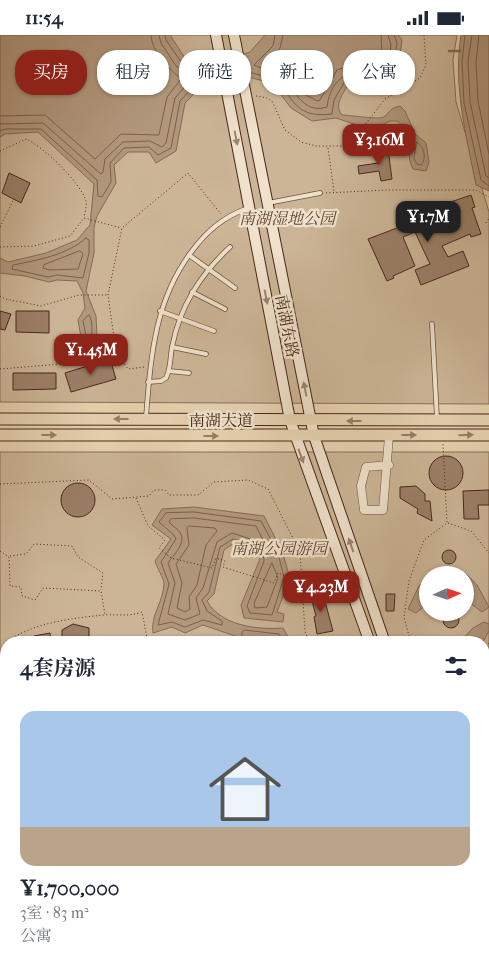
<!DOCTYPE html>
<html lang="zh">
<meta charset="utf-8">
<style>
:root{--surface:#fff;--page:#f6f6f7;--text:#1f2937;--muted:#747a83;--line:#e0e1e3;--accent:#8f2418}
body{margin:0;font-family:"IM FELL French Canon","Noto Serif SC",serif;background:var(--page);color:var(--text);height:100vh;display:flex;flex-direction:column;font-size:19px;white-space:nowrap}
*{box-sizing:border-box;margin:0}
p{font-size:16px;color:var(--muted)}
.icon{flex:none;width:28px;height:28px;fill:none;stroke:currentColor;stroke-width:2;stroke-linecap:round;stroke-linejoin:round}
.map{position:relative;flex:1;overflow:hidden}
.drawer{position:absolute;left:0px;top:601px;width:490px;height:336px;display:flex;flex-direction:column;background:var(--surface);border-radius:20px 20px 0 0;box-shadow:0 1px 4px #0004}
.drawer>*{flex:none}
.banner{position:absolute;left:15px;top:15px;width:460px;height:45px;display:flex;gap:10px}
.needle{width:32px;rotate:87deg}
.buttons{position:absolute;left:419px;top:531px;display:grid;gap:10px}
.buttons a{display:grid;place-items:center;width:55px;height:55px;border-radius:50%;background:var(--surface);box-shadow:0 1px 4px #0004;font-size:25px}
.price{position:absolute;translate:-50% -42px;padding:0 11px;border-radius:10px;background:var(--accent);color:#fff;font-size:16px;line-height:32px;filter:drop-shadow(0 1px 2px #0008)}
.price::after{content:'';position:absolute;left:50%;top:30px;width:15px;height:11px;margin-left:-8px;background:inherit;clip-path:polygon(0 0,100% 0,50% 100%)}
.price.selected{background:#222;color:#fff}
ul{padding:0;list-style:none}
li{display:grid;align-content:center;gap:10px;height:265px;padding:0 20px}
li+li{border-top:1px solid var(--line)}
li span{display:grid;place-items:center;height:155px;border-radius:15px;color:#555}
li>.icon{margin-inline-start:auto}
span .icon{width:90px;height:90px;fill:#fffc;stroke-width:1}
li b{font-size:21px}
h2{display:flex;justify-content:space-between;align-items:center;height:60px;padding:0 20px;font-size:21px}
.chip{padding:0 18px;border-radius:20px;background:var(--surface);box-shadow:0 1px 4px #0004;font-size:18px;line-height:45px}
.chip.selected{background:var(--accent);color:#fff}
.status{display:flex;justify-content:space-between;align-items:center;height:35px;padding:0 25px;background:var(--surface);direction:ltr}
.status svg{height:14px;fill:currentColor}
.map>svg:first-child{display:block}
.green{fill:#cbb596;stroke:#8a6e58;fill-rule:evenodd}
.water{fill:#b1987d;stroke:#876a55}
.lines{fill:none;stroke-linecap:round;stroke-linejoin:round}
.shore{stroke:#7d5f4b;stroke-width:1}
.stream{stroke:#876a55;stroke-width:2.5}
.building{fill:#9b7f68;stroke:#492619}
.service-casing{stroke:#70513f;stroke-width:5.5}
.minor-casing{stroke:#70513f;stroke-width:9}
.secondary-casing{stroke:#492619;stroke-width:12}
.primary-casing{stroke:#492619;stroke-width:13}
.path{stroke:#492619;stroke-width:1;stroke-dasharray:1 2.5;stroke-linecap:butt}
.service{stroke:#efe2cc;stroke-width:4}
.minor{stroke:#efe2cc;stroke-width:8}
.secondary{stroke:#efe2cc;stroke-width:10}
.primary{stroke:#e6d2b0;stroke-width:11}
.oneway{fill:#9c8472}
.oneway2{fill:#987c64}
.labels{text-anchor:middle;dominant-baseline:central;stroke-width:5;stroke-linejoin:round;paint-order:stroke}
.park-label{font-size:16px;font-style:italic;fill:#634332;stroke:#efe2cc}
.street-label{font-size:16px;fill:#492619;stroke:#efe2cc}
</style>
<div class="status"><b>11:54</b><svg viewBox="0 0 49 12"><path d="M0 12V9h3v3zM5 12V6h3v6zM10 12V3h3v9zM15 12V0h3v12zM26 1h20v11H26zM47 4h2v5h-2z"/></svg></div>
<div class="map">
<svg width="489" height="937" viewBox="0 0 489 937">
<rect width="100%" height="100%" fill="#e6d2b0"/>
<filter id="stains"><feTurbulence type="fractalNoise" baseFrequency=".004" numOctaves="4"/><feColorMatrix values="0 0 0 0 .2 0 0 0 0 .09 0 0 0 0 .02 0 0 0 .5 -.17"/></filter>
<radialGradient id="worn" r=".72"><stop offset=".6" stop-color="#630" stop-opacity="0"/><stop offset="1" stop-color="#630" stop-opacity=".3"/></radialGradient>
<g class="green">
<polygon points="0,0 457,0 453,25 456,67 489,177 489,369 0,367"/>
<path d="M0 417H489V650L484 654V608H6V661L0 662ZM428 540H465V578H428Z"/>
</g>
<g class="water">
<path d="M0 0H170L185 23 214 29 250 17 265 0H398L402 5 398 34 348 50C342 60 334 70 342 80 349 80 380 85 384 82 390 77 390 73 400 71L405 76 415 99 426 108 429 127 426 136 413 134C403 115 418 102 397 86H390L372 95 336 83 312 86 291 73 272 48 252 43 211 41 185 68 176 116 156 128 149 117H128L114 130 116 148 97 181 94 192V218L86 256 96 281 97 302 93 317 82 319 72 317 81 302 78 285 85 273 83 258 77 246 57 245 49 247 25 241 0 238V223L8 227 46 218 77 205 90 190 94 149 38 97 5 99 0 102Z"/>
<path d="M461 0H489V156L476 150C466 99 453 52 461 0Z"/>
<path d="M194 472 264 481 282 516 290 543 277 577 284 579 283 587 244 583 241 570 260 524 252 515 233 509 224 515 214 559 207 566C221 591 258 595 283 593L291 607H237L238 602 203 590 185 598 172 592 153 598C150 581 164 566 164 548 163 542 157 533 155 526L171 504 152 490 162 474Z"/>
<polygon points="466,539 477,550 489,572 482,577 465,564 465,540 463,540"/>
<polygon points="427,542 427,569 416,578 408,574 419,551"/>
<polygon points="484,587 489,589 489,596 483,607 460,607 473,593"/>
<polygon points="489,650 489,807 484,810 484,654"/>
<polygon points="6,661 6,803 0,804 0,662"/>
</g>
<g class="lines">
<g class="shore">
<path d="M275 0 273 11 254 30C261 34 273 34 279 39 295 52 301 80 327 72 332 33 360 37 389 25L391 10 388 0"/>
<polyline points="283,0 280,13 269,27 284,33 304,59 317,66 320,65 337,35 382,19 381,0"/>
<polyline points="465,0 462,26 464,68 481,145 489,151"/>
<polyline points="472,0 468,26 470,67 486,141 489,143"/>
<polyline points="479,0 476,27 478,66 489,119"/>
<path d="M248 37 275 44C296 67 296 83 332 79L334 65 345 46 394 30 397 8 394 0"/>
<path d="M0 81 45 80 95 124 121 99 159 100 167 62 181 44C169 33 152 18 151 0"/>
<polyline points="0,89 43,88 101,139 103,137 105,124 123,107 150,106 162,112 166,108 175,63 195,40 176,31 161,8 159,0"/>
<polyline points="0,96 5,94 41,94 97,145 98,161 102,162 111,147 110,128 124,113 149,112 158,120 171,113 180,66 207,37 206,33 181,27 166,5 165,0"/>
<path d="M417 107C424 111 427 124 421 130L417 129 414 124Z"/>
<path d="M86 203 89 205V218L83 243 57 240 48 242 12 234 13 230C38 225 67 220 86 203Z"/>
<polygon points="80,216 83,219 78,234 49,235 43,233 44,230"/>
<path d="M89 280C94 288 92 302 89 312L84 313 82 311 86 301 83 286Z"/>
<path d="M194 477 261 486 278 518 284 542 272 580 250 578 247 571 264 526C264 511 245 507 233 504L220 512 209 557 202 565 207 576 222 586V590L203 585 185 592 172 587 158 590 169 549 161 527 176 504 174 500 159 487 166 478Z"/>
<path d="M194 483 256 491 263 505 260 507 232 498 217 507 203 553 196 563 200 579 185 585 168 579 175 548 168 528C174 519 189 506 178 495 175 492 171 490 169 487L171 484Z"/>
<polygon points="189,491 215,493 217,496 206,510 197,550 189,562 190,574 185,577 177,573 182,548 176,529 189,510 187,493"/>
<polygon points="272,528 278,543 267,572 255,573 254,569"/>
<polyline points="242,608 242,597 244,595 279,599 285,608"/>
</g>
<polyline class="stream" points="449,16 460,16"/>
</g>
<g class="building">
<polygon points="388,114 392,144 381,146 379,136 359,139 358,131 378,128 376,115"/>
<polygon points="9,138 30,148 21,168 2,158"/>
<polygon points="471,160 475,172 472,173 481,199 471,202 470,199 442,211 448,222 463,216 469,231 421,250 415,235 430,229 415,197 403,202 415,231 393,241 394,243 387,246 368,204 418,185 420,189 450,172 448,168"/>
<polygon points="0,276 11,279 5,295 0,294"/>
<polygon points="16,276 49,276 49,298 16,297"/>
<polygon points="110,324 116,344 71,357 65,338"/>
<polygon points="13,338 56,338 56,354 13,355"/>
<circle cx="446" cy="438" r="17"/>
<circle cx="78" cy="465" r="17"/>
<polygon points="416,451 425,459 425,466 430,466 432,486 417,478 418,474 400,463 400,452"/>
<polygon points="489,455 489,470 478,470 479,484 464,484 463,456"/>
<circle cx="449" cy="522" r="7"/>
<polygon points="322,555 333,596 317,599 314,582 316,581 310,558"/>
<polygon points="386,559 395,559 394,576 386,576"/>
<circle cx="451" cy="585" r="8"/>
<polygon points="73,589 89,593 89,601 75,605 62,603 62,595"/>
<polygon points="50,598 51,608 36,608 34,601"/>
</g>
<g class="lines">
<defs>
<g id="service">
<polyline points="268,168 320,158"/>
<polyline points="189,220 235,253"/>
<polyline points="192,257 225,274"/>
<polyline points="160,276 214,296"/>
<polyline points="432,289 437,383"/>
<polyline points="172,312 206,319"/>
<polyline points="169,336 189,338"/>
<path d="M148 347 161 346 166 343C171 333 170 323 172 312 180 271 200 240 230 212"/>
<path d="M146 382C151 322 154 266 192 216 207 196 223 182 248 173"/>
<polyline points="179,937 181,931"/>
</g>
<polyline id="minor" points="389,430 366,432 361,451 364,475 383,475 389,401"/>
<g id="secondary">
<polyline points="216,0 290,385 370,608"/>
<polyline points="234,0 314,401 385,608"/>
<polyline points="484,867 489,877"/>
<polyline points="484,896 489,892"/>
<polyline points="240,931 256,937"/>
<polyline points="1,937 4,898 6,898"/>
<polyline points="15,937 15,931"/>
<polyline points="357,937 379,931"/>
</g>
<g id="primary">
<polyline points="0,384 489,385"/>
<polyline points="0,400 489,400"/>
</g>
</defs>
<use href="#service" class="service-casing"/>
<use href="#minor" class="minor-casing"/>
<use href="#secondary" class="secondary-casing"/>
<use href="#primary" class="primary-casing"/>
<g class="path">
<polyline points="256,61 267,63 272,66 285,95 301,107 316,111 342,111 350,108 357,100 385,64 420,43 426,30 424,0"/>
<polyline points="328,113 334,156"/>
<path d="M0 116 26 104C44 112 80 147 86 166 87 171 85 177 84 182"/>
<polyline points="326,158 387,155 476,155 489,162"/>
<polyline points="486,188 489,183"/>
<polyline points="0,192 14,164"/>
<polyline points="0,212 34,211 70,201 84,183 121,193"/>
<polyline points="0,261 5,264 41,271 79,260 108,260"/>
<polyline points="144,332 128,334 116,317 108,260 122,193 188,138 221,179"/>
<polyline points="0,334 61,329 115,317"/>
<polyline points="0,449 89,445 112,464 149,461 154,455 165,455 169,460 198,460 214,447 248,445 268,454 300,517 305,597 310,608"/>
<polyline points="136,463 148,491 165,505 159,513 171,523 212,533 216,523 225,526 223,532 274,548 278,538 301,548"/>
<polyline points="448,488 471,496 489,518"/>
<polyline points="0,516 9,522 10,551 21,552 22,561 35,565 43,553 101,556 105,580"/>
<polyline points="10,521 26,519 34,509 72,511 78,522 103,538 101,555"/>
<path d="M14 608V602C40 587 74 583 104 580 119 579 127 582 142 577L148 608"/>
<polyline points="411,608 404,582 409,546 424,505 447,488 443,409"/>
<polyline points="484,614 489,608"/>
<polyline points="0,633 6,633"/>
</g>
<use href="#service" class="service"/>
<use href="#minor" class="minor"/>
<use href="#secondary" class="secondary"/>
<use href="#primary" class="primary"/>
</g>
<defs><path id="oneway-solid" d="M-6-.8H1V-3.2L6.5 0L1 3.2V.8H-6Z" transform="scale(1.25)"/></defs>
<g class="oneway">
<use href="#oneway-solid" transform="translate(236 103) rotate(79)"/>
<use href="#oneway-solid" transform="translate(266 262) rotate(79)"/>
<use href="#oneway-solid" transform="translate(305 354) rotate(-101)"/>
<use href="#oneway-solid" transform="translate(301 421) rotate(70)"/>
<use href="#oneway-solid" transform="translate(351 510) rotate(-109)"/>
</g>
<g class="oneway2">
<use href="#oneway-solid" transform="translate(121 384) rotate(-180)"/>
<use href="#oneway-solid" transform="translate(354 386) rotate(180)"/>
<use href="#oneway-solid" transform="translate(49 400)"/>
<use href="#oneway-solid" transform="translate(409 400)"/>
<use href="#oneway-solid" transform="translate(466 400) rotate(-1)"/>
<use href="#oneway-solid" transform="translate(211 401)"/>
</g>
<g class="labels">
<g class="park-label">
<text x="287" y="183">南湖湿地公园</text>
<text x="279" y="513">南湖公园游园</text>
</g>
<g class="street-label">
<text transform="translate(287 291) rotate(79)">南湖东路</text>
<text x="221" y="385">南湖大道</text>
</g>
</g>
<rect width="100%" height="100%" filter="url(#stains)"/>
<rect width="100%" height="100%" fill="url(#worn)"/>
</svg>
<div class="buttons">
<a><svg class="needle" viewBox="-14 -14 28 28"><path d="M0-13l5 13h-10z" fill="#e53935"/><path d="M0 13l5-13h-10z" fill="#747a83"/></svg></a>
</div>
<b class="price" style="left:379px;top:131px">¥3.16M</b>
<b class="price selected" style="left:428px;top:208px">¥1.7M</b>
<b class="price" style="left:91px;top:341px">¥1.45M</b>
<b class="price" style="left:321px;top:578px">¥4.23M</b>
<div class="banner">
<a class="chip selected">买房</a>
<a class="chip">租房</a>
<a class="chip">筛选</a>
<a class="chip">新上</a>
<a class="chip">公寓</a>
</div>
<section class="drawer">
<h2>4套房源<svg class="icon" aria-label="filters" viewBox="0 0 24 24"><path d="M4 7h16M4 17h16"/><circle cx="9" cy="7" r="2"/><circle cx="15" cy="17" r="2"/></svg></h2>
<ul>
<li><span style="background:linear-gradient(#a9c7e8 75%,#b9a48a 0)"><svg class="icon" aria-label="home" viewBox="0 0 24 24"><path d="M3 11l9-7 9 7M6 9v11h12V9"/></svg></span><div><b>¥1,700,000</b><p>3室 · 83 m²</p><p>公寓</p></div></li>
</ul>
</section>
</div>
